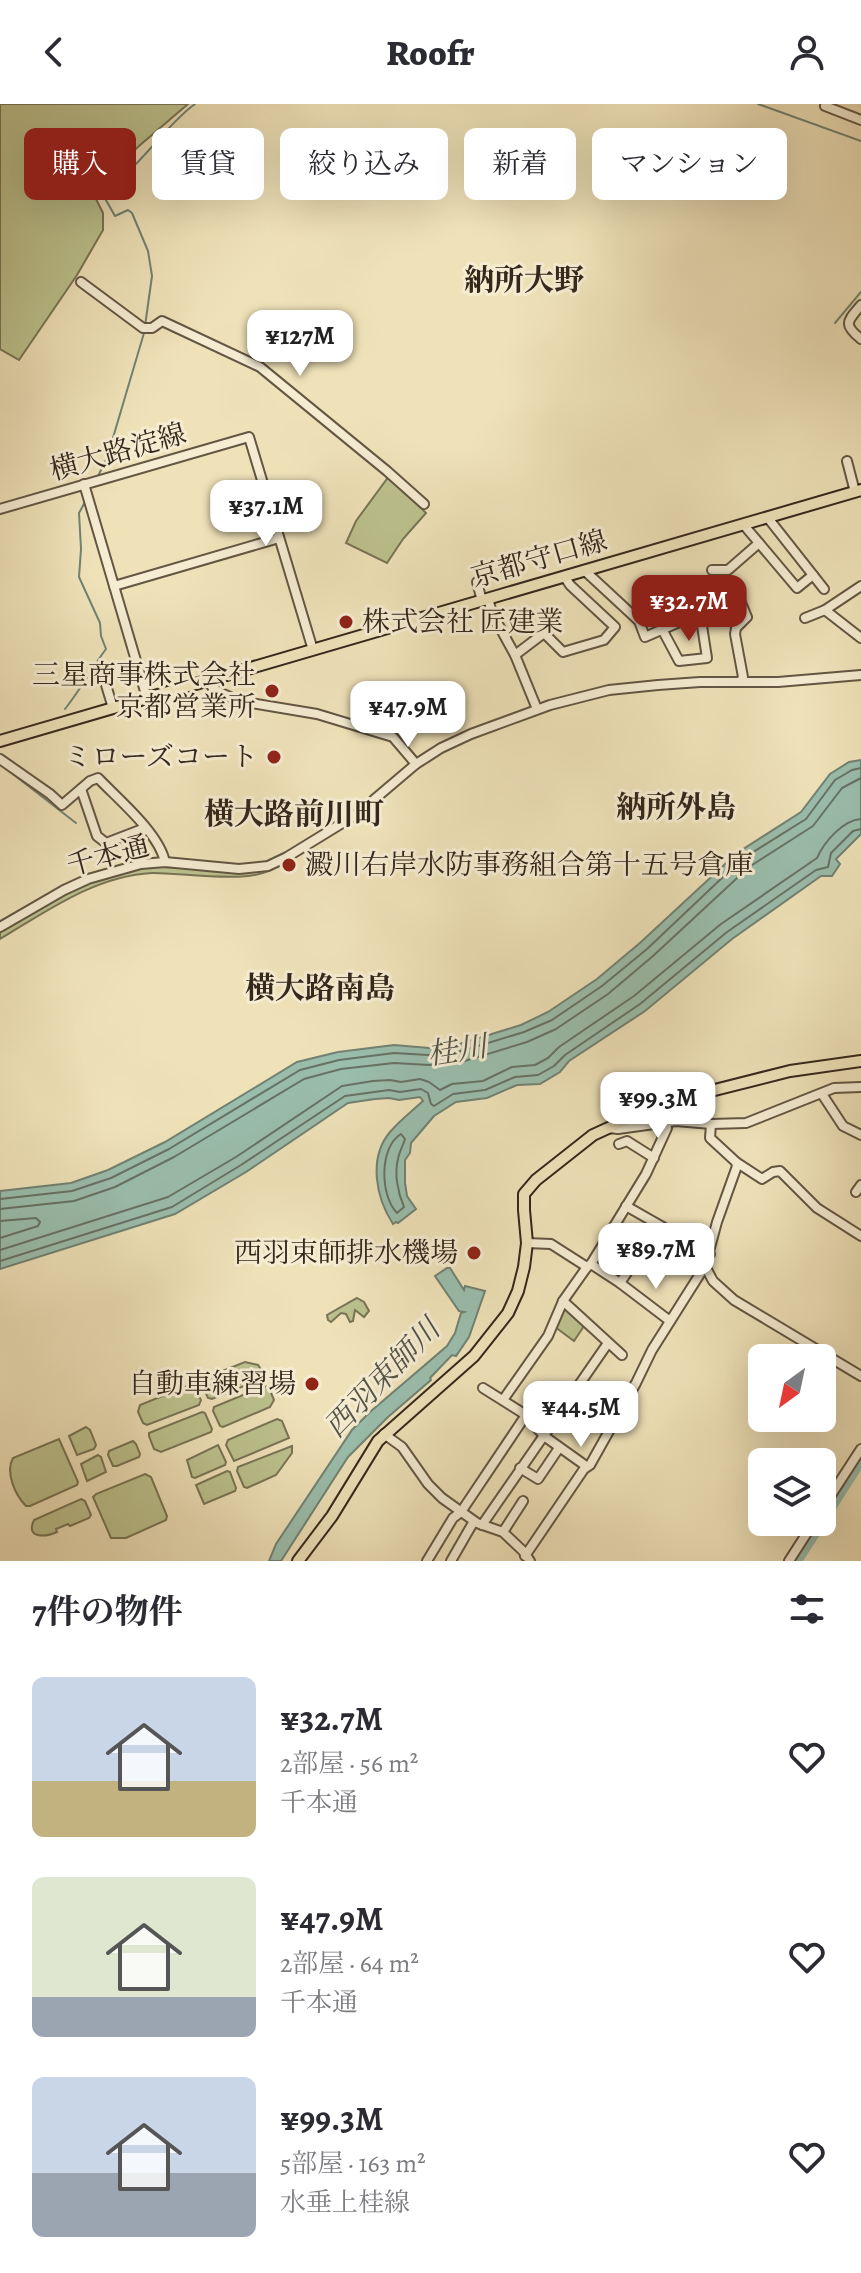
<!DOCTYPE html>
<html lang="ja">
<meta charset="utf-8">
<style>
:root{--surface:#fff;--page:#f7f7f7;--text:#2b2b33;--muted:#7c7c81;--accent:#8f2418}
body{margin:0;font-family:Alegreya,"Noto Serif JP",serif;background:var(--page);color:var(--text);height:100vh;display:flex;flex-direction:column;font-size:30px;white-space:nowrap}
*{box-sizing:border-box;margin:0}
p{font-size:26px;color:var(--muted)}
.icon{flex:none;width:44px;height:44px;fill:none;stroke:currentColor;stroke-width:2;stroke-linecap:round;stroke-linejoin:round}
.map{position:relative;height:1457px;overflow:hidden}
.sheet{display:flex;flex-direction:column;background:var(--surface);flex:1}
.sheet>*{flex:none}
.guide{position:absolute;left:24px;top:24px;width:814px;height:72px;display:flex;gap:16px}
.needle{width:52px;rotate:213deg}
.buttons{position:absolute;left:748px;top:1240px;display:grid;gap:16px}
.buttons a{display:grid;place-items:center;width:88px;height:88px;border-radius:12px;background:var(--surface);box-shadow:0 8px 32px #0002;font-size:40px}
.price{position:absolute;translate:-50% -68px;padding:0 18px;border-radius:16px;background:#fff;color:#222;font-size:26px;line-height:52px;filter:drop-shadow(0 2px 4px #0008)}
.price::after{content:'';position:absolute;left:50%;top:48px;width:24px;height:18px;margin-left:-12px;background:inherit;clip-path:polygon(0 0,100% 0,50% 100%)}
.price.active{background:var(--accent);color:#fff}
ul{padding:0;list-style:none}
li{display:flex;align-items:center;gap:24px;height:200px;padding:0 32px}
li span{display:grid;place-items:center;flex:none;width:224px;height:160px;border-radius:12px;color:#555}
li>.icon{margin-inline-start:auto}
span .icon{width:96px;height:96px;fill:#fffc;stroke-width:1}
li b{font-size:34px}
h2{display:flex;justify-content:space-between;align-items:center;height:96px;padding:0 32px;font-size:34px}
.tag{padding:0 28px;border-radius:12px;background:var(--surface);box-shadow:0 8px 32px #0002;font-size:28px;line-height:72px}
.tag.active{background:var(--accent);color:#fff}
header{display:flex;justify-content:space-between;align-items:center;height:104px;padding:0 32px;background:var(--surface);font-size:36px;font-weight:800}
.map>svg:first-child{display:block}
.green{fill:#bcc28e;stroke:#787455;stroke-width:2}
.water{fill:#9abead;stroke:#718273;stroke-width:2}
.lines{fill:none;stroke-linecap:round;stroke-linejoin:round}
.shore{stroke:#677264;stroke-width:2}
.stream{stroke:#718273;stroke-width:2}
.river{stroke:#9abead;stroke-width:12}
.minor-casing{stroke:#635643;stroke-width:12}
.major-casing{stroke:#34271c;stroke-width:14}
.minor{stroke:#f5ecd2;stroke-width:8}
.major{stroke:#efe2b9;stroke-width:10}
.poi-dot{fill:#8f2418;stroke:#f5ecd2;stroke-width:3}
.labels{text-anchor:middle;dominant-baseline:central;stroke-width:6;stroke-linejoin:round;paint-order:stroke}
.street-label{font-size:28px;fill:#34271c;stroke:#f5ecd2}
.poi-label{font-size:28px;fill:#34271c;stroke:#f5ecd2;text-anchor:end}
.neighbourhood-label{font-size:30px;font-weight:bold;fill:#34271c;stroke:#f5ecd2}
.water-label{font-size:30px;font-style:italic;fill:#535448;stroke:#f5ecd2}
</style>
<header><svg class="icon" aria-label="back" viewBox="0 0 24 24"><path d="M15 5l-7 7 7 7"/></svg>Roofr<svg class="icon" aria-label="person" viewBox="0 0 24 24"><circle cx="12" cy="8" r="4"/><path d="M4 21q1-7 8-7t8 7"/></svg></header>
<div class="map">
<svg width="861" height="1457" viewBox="0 0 861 1457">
<rect width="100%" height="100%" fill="#efe2b9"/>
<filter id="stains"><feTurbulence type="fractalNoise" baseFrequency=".0025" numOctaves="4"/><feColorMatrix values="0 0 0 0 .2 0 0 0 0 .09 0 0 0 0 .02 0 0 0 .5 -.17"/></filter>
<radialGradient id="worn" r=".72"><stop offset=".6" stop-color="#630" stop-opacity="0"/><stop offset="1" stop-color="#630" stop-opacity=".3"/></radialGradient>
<g class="green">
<polygon points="0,0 188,0 139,42 92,87 103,109 103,126 77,171 19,256 0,245"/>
<polygon points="389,372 426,409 403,435 387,459 346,439 356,417"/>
<path d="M278 760C261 783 180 768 152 769 95 772 47 807 0 835V828L74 785 97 774 144 762 239 767Z"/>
<polygon points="357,1194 364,1198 369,1207 364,1213 355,1206 353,1217 350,1218 346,1210 341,1209 331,1218 328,1216 327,1211"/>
<polygon points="567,1205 584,1222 574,1237 555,1223 562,1206"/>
<polygon points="245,1258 258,1261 264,1270 264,1274 212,1295 208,1294 201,1279 202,1275"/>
<polygon points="192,1280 201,1296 199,1301 147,1321 143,1319 138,1308 140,1301"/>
<polygon points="265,1282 269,1284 274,1296 270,1303 223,1323 220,1322 213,1307 214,1303"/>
<polygon points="202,1308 205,1309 212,1325 211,1328 161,1348 154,1345 149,1332 149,1329"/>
<polygon points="277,1315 282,1317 289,1334 234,1357 226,1341 228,1336"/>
<polygon points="86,1323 90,1326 96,1341 94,1345 77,1351 69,1332"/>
<path d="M59 1335 78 1378 77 1381 30 1402H26C15 1391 5 1368 13 1354Z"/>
<polygon points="133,1337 136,1340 140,1350 139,1353 117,1362 113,1362 108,1351 109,1347"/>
<polygon points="218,1341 226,1358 225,1361 195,1374 192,1373 187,1356"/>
<polygon points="292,1342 292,1349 276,1371 247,1384 244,1383 237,1367 238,1363"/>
<polygon points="98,1351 101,1353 106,1368 87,1377 81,1360"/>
<polygon points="227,1367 230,1368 236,1384 235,1387 204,1400 196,1381"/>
<polygon points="145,1370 151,1373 167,1412 166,1416 126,1434 111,1434 93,1393 96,1390"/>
<path d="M81 1395 85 1397 91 1411 89 1414 70 1422 68 1420 56 1425 57 1428C46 1433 25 1435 34 1416Z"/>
</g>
<g class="water">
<path d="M861 656V730L836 755 840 760 832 772H821L732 835 645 907 569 957 560 968 540 980 517 981 487 994 456 998 434 1012 411 1039 410 1049 405 1056V1079L407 1092 416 1105 398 1119 396 1118 393 1120C376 1094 368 1054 390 1028 399 1017 412 1007 423 997L420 993 399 996 389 994 375 995 348 999 246 1068 175 1110 0 1165V1087L71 1079 108 1066 165 1038 297 958 338 948 394 941 429 944 453 942 521 921 548 908 597 875 641 838 737 749 801 708 830 670 849 658Z"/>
<polygon points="447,1164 450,1164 464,1186 465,1182 485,1187 469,1233 456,1252 452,1251 430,1274 431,1276 388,1313 348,1353 281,1457 269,1457 276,1440 352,1326 370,1308 447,1242 455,1229 461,1209 464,1208 459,1207 435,1172"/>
</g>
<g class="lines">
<g class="shore">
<path d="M401 1030 405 1035C403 1042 399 1048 398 1055 394 1070 398 1089 404 1103L397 1109C380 1092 379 1043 401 1030Z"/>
<polyline points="0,1095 72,1087 111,1074 169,1045 300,966 339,956 394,949 428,951 455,949 524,928 552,916 602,882 647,845 742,755 806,715 835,676 852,666 861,664"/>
<polyline points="0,1105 74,1097 115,1083 174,1053 304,975 341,965 394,959 429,961 458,959 527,938 556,925 608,890 653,852 749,763 813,722 842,684 861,674"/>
<polyline points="0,1117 36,1114 40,1118 38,1122 0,1134"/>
<path d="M0 1146 168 1093 236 1053 342 982 373 977 390 976 401 978 420 975 429 978 440 986 452 980 483 977 512 963 535 961 548 954 559 943 634 892 721 820 817 754C824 738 843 716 861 715"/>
<polyline points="0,1157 172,1103 241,1061 345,992 389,986 400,988 421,985 428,989 431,1000 434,1002 453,990 485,986 515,973 538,971 554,962 565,951 640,900 727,828 816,766 828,763 831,749 853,727 861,725"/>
</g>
<g class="stream">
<polyline points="758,0 861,37"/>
<polyline points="835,219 861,188"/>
<path d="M145 222 152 172 148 147 132 109 128 106 115 112 103 91 104 85C137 69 163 23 195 0"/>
<polyline points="97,374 107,354 144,229"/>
<path d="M65 605C81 585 91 565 106 545L101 532 100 519 79 473 81 445 79 409 85 398"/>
<polyline points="0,660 76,719"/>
</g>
<g class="river">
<polyline points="822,1416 861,1355"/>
<polyline points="796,1457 821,1418"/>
</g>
<defs>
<g id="minor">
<polyline points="825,2 861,16"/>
<polyline points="81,178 143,224 152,224 162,217 260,263 387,367 424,400"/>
<path d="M861 201C848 217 842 220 861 235"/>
<polyline points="847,357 855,388"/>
<polyline points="84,380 147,594"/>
<polyline points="0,405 249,333 313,546"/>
<polyline points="768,414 824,485"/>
<polyline points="743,420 797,484 813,471"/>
<polyline points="584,466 639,517 645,533 700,509 730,488 737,489 747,513 736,524 735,530 743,573 741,577"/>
<polyline points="712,466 728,466 759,439"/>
<polyline points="477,478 482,497"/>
<polyline points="114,482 279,434"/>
<polyline points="861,482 825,506 861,534"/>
<polyline points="488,494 492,509 515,551 537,605"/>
<polyline points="805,514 825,506"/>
<polyline points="663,527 679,557 707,554 700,509"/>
<polyline points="515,551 544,529 563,548 604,536 615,523 570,481 564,472"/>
<polyline points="209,576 212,583 221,589 239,597 317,610 393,633 416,660"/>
<polyline points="113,604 106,581 118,563"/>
<path d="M0 655 50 690 62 701 90 677 98 674C119 696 159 729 165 758"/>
<polyline points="81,685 97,732 106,739 145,724"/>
<polyline points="0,823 64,786 88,775 141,760 165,758 239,765 268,762 287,753 357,710 416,660 441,644 471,630 550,601 609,586 658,581 700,578 778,578 861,571"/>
<polyline points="822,990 843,1022 861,1031"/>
<polyline points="608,1024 618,1025 676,1017 711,1020 746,1019 834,984 861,983"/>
<polyline points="619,1040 627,1037 654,1054"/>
<polyline points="736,1058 762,1075 773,1068 780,1067 817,1104 861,1132"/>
<polyline points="856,1088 861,1081"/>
<polyline points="626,1102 710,1150"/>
<polyline points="527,1139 551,1140 587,1163"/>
<polyline points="591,1160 620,1179 639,1151 610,1131"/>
<polyline points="705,1162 713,1177 734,1196 861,1272"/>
<polyline points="620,1179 670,1217"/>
<polyline points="563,1197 622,1251"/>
<polyline points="483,1284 526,1311 544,1332 586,1362"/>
<polyline points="503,1296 548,1232 563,1197 587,1163 591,1160 646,1070 667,1024 666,1019"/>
<polyline points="384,1330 402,1343 428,1380 442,1394 477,1419 503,1428 523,1447 530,1457"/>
<polyline points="520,1364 538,1375 559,1344"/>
<polyline points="822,1405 861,1345"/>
<polyline points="482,1421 608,1239"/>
<polyline points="503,1428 523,1397"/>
<polyline points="525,1452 584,1365 590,1361 636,1279 652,1246 705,1162 717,1118 737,1062 736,1058 710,1034 711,1020"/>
<polyline points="427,1457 453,1414 461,1408 526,1311"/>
<polyline points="451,1457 474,1417"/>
<polyline points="789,1457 814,1418"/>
</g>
<g id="major">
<polyline points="0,637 861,386"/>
<polyline points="298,1457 332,1412 378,1337 474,1252 508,1209 518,1187 524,1163 527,1139 524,1106 524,1090 536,1076 593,1031 628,1015 683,994 790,967 861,957"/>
</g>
</defs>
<use href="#minor" class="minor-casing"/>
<use href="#major" class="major-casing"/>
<use href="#minor" class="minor"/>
<use href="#major" class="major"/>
</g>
<g class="poi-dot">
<circle cx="346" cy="518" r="8"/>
<circle cx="272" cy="587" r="8"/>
<circle cx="274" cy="653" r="8"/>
<circle cx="289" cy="761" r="8"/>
<circle cx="474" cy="1149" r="8"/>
<circle cx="312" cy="1280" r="8"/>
</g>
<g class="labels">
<g class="street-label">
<text transform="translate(118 348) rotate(-16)">横大路淀線</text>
<text transform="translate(539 455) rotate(-16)">京都守口線</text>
<text transform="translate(108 752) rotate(-15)">千本通</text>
</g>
<g class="poi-label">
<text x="362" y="518" text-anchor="start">株式会社 匠建業</text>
<text x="256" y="571">三星商事株式会社<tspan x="256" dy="32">京都営業所</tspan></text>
<text x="258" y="653">ミローズコート</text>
<text x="305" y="761" text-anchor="start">澱川右岸水防事務組合第十五号倉庫</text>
<text x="458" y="1149">西羽束師排水機場</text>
<text x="296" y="1280">自動車練習場</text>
</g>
<g class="neighbourhood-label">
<text x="524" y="176">納所大野</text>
<text x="676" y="703">納所外島</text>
<text x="294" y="710">横大路前川町</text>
<text x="320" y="884">横大路南島</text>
</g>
<g class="water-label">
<text transform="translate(457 946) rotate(-9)">桂川</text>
<text transform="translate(382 1274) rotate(-46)">西羽束師川</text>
</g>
</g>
<rect width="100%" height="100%" filter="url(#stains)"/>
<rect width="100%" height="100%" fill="url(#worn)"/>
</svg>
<div class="buttons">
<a><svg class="needle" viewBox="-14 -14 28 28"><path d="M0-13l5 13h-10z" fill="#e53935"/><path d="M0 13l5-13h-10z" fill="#7c7c81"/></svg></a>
<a><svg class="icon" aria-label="layers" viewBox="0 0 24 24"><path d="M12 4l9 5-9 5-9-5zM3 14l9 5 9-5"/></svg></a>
</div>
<b class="price" style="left:300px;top:274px">¥127M</b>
<b class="price" style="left:266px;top:444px">¥37.1M</b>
<b class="price active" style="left:689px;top:539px">¥32.7M</b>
<b class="price" style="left:408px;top:645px">¥47.9M</b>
<b class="price" style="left:658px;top:1036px">¥99.3M</b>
<b class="price" style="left:656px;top:1187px">¥89.7M</b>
<b class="price" style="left:581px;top:1345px">¥44.5M</b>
<div class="guide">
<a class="tag active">購入</a>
<a class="tag">賃貸</a>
<a class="tag">絞り込み</a>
<a class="tag">新着</a>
<a class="tag">マンション</a>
</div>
</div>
<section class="sheet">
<h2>7件の物件<svg class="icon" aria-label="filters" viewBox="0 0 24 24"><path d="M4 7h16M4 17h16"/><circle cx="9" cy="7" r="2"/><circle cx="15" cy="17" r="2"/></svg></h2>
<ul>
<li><span style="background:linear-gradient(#c9d6e8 65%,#c2b280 0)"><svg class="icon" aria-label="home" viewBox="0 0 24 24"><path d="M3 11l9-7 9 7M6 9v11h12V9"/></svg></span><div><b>¥32.7M</b><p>2部屋 · 56 m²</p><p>千本通</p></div><svg class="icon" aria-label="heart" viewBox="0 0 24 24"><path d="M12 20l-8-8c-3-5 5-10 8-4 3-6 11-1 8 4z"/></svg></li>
<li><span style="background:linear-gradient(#dfe7d0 75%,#9aa5b1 0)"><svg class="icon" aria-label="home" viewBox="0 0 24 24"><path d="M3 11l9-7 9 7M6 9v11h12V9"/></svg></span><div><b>¥47.9M</b><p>2部屋 · 64 m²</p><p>千本通</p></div><svg class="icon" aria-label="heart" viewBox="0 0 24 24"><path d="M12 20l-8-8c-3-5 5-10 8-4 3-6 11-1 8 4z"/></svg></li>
<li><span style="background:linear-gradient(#c9d6e8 60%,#9aa5b1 0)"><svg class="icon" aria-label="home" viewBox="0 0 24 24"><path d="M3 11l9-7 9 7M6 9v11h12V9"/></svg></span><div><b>¥99.3M</b><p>5部屋 · 163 m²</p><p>水垂上桂線</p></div><svg class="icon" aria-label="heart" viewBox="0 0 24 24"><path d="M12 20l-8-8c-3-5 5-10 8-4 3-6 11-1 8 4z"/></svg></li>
</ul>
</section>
